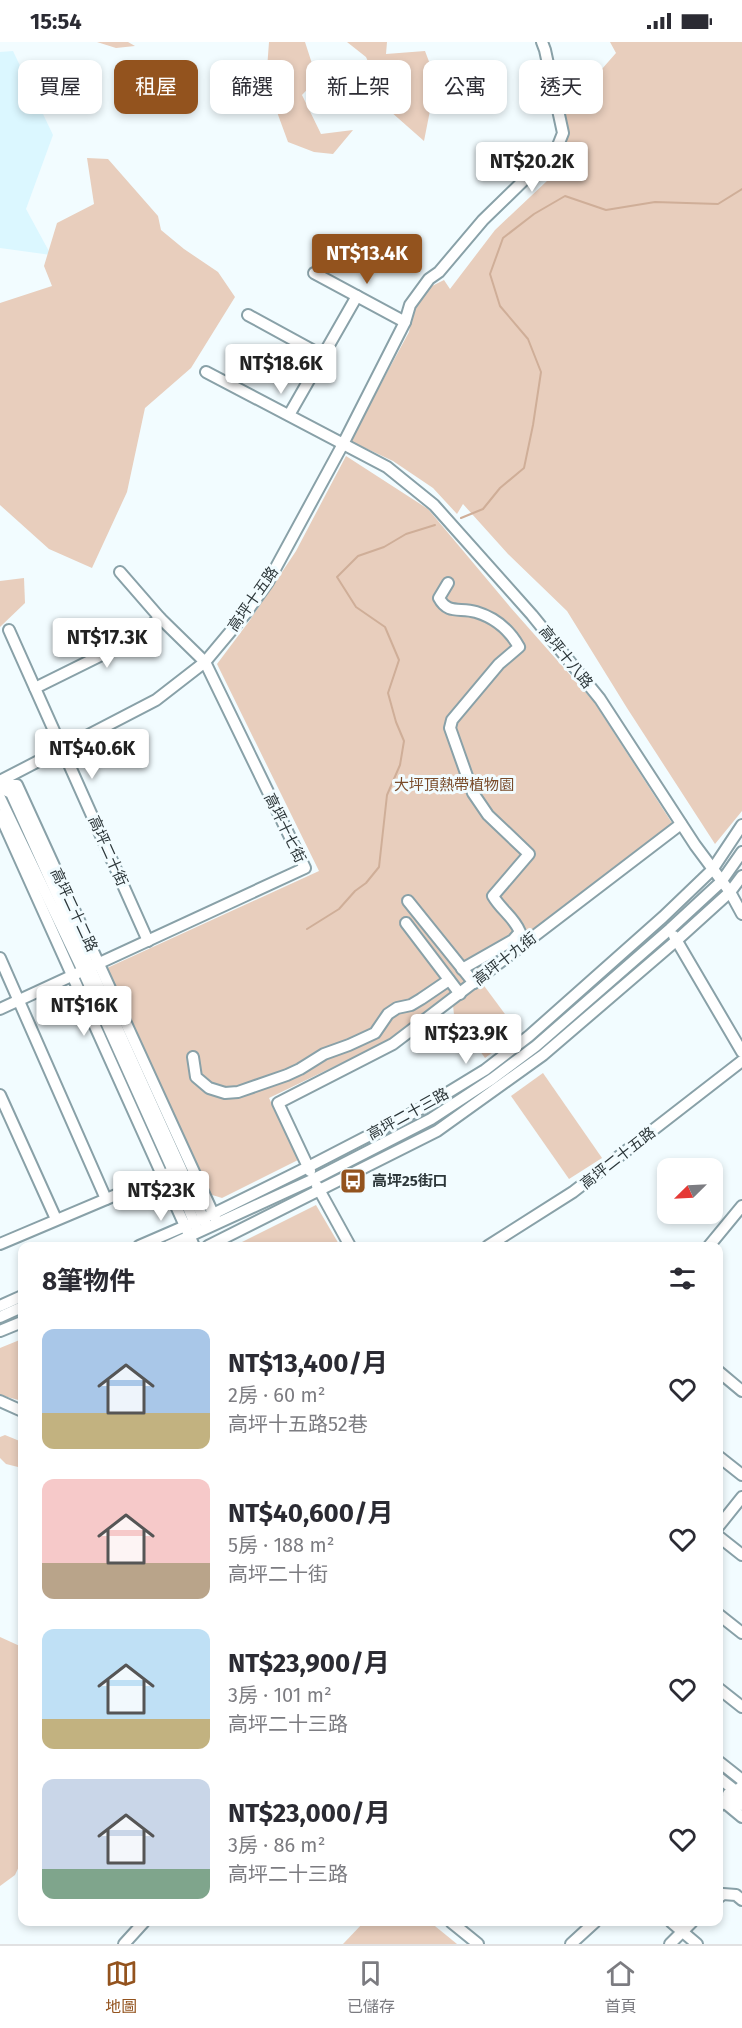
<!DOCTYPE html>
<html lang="zh-TW">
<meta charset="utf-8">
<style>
:root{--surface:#fff;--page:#f2f2f3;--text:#2b2b33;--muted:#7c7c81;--line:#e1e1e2;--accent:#93531e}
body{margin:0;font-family:"Fira Sans","Noto Sans TC",sans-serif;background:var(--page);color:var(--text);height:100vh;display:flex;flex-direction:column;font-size:22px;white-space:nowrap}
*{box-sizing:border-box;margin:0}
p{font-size:20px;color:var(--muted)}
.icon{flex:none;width:33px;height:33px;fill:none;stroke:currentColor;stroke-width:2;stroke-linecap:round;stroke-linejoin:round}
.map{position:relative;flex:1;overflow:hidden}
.panel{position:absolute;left:18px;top:1200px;width:705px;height:684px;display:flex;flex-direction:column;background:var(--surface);border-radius:12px;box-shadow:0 3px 9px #0003}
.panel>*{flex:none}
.hud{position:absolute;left:18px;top:18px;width:706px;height:54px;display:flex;gap:12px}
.needle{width:39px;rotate:246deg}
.controls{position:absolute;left:657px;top:1116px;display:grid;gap:12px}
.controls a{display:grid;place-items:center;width:66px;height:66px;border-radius:12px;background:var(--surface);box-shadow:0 3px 9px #0003;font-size:30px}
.price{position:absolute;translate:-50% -51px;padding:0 14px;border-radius:6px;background:#fff;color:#222;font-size:20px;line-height:39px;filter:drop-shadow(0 2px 3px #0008)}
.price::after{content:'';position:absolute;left:50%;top:36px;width:18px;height:14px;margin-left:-9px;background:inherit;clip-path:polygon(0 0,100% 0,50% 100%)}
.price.on{background:var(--accent);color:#fff}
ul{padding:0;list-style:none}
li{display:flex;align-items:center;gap:18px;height:150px;padding:0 24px}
li span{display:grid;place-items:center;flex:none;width:168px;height:120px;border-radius:12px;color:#555}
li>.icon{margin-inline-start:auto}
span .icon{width:72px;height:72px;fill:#fffc;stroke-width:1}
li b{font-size:26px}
h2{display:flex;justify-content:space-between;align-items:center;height:72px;padding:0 24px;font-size:26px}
.pill{padding:0 21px;border-radius:12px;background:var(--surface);box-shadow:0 3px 9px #0003;font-size:21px;line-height:54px}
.pill.on{background:var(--accent);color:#fff}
.status{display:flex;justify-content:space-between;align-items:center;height:42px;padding:0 30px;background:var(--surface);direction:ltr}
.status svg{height:16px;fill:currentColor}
.menu{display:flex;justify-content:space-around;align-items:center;height:84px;border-top:2px solid var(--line);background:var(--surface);font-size:16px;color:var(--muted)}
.menu a{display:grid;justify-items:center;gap:3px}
.menu .on{color:var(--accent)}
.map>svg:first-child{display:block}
.built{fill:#dbf7ff}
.green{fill:#e8cebd}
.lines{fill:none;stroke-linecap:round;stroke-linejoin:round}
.stream{stroke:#cfae98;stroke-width:2}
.minor-casing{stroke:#89a1a8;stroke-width:14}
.minor{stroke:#fff;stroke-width:10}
.labels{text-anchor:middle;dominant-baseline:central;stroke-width:6;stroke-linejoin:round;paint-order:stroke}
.street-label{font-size:15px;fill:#2d373a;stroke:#f2fcff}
.park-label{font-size:15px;fill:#794b2a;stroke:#f2fcff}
.poi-label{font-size:15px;font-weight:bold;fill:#2d373a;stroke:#f2fcff;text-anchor:start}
</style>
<div class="status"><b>15:54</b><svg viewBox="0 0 49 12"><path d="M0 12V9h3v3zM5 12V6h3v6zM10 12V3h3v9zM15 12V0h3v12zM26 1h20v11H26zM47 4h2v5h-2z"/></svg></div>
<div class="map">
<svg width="742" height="1902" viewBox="0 0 742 1902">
<rect width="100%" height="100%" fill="#f2fcff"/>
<polygon class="built" points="13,9 53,93 26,167 51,213 0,206 0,10"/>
<g class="green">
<polygon points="97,0 128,0 135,4 116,6"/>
<polygon points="269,0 305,0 317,37 302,53 321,92 353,88 333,112 314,110 288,100 266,40"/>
<polygon points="347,0 387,0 386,12 425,9 436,38 424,99 390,69 366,15"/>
<polygon points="610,0 742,0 742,769 715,802 627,666 567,569 508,512 463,462 457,472 433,446 393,419 350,399 409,290 413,269 426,247 444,238 450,247 495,188 548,138 561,117 568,86 559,42 587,44 616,11"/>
<polygon points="87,116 108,117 158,174 161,188 184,207 218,230 235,255 191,326 145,366 127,450 92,526 49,507 0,463 0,261 52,244 44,224 57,181 94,162"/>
<polygon points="346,414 428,467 511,566 594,660 672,781 389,998 269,1056 298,1118 222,1156 209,1152 107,926 319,829 217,622 250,578 296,509"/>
<polygon points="24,536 25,561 0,585 0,539"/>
<polygon points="482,941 519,991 485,1016 454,973 453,963"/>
<polygon points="543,1031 602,1116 569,1137 511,1054"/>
<polygon points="316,1163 340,1204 240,1204 240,1201"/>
<polygon points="22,1297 22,1359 0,1353 0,1306"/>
<polygon points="5,1393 22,1400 22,1426 6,1422 0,1416 0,1395"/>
<polygon points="0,1595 22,1605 22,1818 15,1833 0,1844"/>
<polygon points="364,1880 430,1880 457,1902 343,1902"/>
</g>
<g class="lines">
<g class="stream">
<polyline points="461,476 483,467 500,446 524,426 533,383 541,330 528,297 500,264 490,232 503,196 534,172 565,154 606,168 655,160 718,162 742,147"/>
<polyline points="307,887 339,867 355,849 366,841 379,825 387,753 400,723 404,699 396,680 388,651 399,618 385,585 356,565 337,535 358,514 384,505 406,492 435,483"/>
</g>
<defs>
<g id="minor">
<polyline points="314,231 405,280"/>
<polyline points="248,273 323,314"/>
<polyline points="206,330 387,425 434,463 532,573 600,657 695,803 730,850 742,872"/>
<polyline points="289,373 357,254"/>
<path d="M448 541 439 556C448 573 460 565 476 570 496 576 509 587 519 605L499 622 452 678 450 686 473 751 488 773 529 812 493 854C501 868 514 875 520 890L513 898 462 927"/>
<polyline points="9,588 148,899"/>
<polyline points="35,646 132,598 160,576"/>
<polyline points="0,739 156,658 205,620 246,571 268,540 343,402 405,280 410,263 429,237 439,230 483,178 557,106 563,91 545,8 542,0"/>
<polyline points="0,743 17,743 216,1178"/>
<polyline points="0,746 11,751 206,1182"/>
<polyline points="0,756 83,929 173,1129 197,1187"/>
<polyline points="0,773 194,1204"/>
<polyline points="408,859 474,941"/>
<polyline points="406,881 460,952"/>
<polyline points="674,894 742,1010"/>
<polyline points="0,916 106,1157"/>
<polyline points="0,967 305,826 205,620 160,576 120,530"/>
<polyline points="193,1015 196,1035 209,1046 225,1051 238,1050 287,1033 300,1027 324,1012 349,1003 375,991 388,972 397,966 411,963 421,957 449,938"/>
<polyline points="0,1053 56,1177"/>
<polyline points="310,1129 278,1061 393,1002 681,782"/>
<polyline points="317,1144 350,1204"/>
<polyline points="0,1202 168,1131"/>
<polyline points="139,1204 213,1172 308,1125 426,1064 485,1028 529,994 663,875 712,828 742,783"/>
<polyline points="168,1204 314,1137 431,1077 492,1037 536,1004 670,887 721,840 742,810"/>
<polyline points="208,1204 437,1089 543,1013 677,898 730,850 742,834"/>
<polyline points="488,1204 573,1150 742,1019"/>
<polyline points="709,1204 742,1164"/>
<polyline points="0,1264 22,1254"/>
<polyline points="0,1275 22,1265"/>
<polyline points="0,1289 22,1280"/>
<polyline points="718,1329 742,1349"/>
<polyline points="0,1359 22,1369"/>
<polyline points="718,1414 742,1433"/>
<polyline points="718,1485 742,1455"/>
<polyline points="718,1494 742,1513"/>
<polyline points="718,1572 742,1591"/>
<polyline points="718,1646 742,1665"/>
<polyline points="718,1719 742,1738"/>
<polyline points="718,1735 742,1754"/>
<polyline points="728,1752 742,1763"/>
<polyline points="719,1756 742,1775"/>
<polyline points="718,1765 742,1744"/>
<polyline points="718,1856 723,1852 736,1853 742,1858"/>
<polyline points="451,1880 478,1902"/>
<polyline points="671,1880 697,1902"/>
<polyline points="124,1902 144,1880"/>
<polyline points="571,1902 595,1880"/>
<polyline points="670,1902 692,1880"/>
</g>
</defs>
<use href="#minor" class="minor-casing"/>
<use href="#minor" class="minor"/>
</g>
<defs>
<symbol id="bus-square" viewBox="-11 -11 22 22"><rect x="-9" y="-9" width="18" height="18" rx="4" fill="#93531e" stroke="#f2fcff"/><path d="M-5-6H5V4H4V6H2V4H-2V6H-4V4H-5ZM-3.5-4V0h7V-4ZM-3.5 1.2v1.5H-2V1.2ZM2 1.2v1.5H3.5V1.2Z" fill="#fff"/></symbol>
</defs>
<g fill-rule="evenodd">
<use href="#bus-square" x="338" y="1124" width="30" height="30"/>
</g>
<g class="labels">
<g class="street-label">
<text transform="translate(253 557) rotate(-55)">高坪十五路</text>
<text transform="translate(566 615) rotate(51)">高坪十八路</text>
<text transform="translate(285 786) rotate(64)">高坪十七街</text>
<text transform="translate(108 809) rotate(66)">高坪二十街</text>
<text transform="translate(74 868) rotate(65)">高坪二十二路</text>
<text transform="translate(505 917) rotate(-38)">高坪十九街</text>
<text transform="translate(408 1072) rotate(-29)">高坪二十三路</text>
<text transform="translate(618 1116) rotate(-38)">高坪二十五路</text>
</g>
<g class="park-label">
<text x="454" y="743">大坪頂熱帶植物園</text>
</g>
<g class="poi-label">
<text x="372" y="1139">高坪25街口</text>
</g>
</g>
</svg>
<div class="controls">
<a><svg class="needle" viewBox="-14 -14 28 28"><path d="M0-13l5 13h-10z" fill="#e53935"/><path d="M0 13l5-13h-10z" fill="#7c7c81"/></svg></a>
</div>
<b class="price" style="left:532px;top:151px">NT$20.2K</b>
<b class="price on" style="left:367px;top:243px">NT$13.4K</b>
<b class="price" style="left:281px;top:353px">NT$18.6K</b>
<b class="price" style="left:107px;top:627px">NT$17.3K</b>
<b class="price" style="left:92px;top:738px">NT$40.6K</b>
<b class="price" style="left:84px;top:995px">NT$16K</b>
<b class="price" style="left:466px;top:1023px">NT$23.9K</b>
<b class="price" style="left:161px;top:1180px">NT$23K</b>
<div class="hud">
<a class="pill">買屋</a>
<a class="pill on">租屋</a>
<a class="pill">篩選</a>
<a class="pill">新上架</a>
<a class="pill">公寓</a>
<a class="pill">透天</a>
</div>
<section class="panel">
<h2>8筆物件<svg class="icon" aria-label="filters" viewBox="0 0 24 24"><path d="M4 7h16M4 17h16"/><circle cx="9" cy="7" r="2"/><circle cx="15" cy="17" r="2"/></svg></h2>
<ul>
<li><span style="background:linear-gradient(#a9c7e8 70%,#c2b280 0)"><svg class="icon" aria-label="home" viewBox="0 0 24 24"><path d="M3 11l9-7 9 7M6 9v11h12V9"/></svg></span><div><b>NT$13,400/月</b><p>2房 · 60 m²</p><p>高坪十五路52巷</p></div><svg class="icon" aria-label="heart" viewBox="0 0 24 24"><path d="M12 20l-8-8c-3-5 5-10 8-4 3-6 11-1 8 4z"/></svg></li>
<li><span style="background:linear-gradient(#f6c9c9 70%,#b9a48a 0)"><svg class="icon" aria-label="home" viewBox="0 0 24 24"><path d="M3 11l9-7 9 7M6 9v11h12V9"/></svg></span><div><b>NT$40,600/月</b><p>5房 · 188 m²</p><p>高坪二十街</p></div><svg class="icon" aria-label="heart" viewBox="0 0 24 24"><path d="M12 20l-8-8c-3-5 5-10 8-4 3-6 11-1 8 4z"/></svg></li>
<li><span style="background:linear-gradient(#bfe0f5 75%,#c2b280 0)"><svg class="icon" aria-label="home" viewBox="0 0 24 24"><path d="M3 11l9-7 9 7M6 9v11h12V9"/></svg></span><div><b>NT$23,900/月</b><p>3房 · 101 m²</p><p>高坪二十三路</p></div><svg class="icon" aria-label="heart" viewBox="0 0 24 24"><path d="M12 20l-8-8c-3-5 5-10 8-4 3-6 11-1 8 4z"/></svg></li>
<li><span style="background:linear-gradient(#c9d6e8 75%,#7fa58c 0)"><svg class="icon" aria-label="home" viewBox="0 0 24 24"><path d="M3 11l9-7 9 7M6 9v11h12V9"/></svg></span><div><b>NT$23,000/月</b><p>3房 · 86 m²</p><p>高坪二十三路</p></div><svg class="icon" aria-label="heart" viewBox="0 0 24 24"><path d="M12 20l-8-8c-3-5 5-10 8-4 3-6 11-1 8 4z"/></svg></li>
</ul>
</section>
</div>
<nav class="menu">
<a class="on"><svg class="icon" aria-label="map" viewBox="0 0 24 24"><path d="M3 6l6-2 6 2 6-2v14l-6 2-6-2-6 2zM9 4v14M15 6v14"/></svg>地圖</a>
<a><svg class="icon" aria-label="saved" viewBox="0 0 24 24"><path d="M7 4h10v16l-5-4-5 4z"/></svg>已儲存</a>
<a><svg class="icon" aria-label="home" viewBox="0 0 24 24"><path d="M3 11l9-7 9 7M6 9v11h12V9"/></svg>首頁</a>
</nav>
